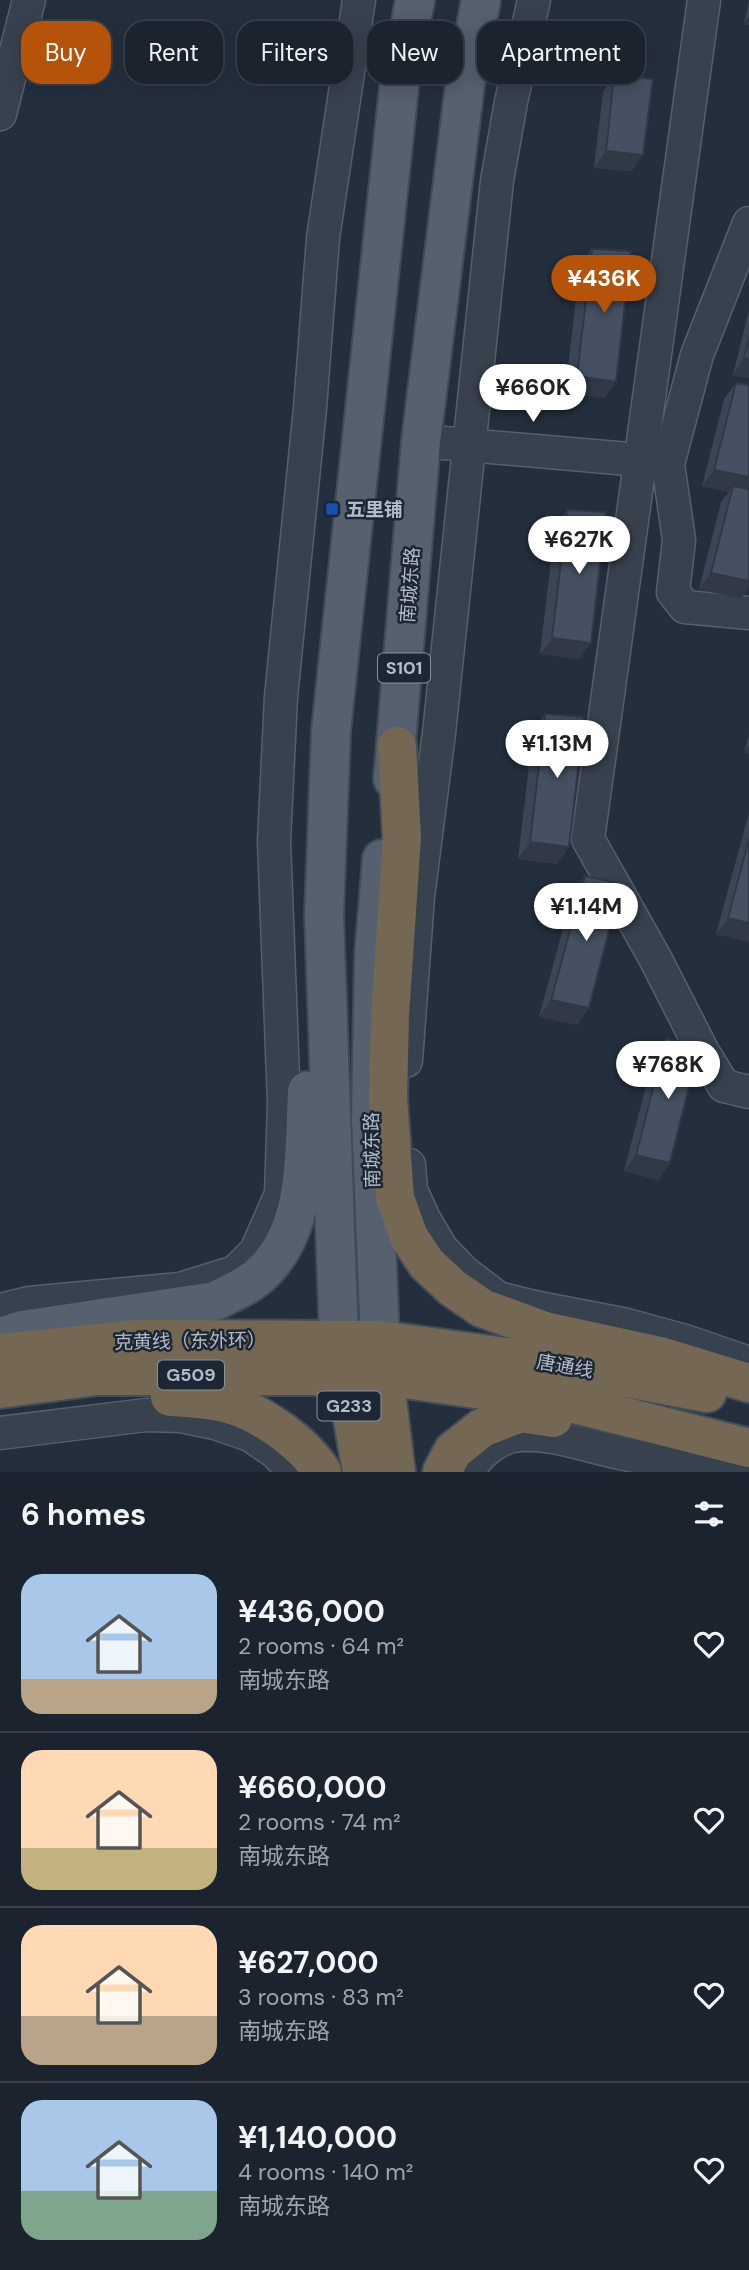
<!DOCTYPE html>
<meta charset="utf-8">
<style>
:root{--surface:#1b232e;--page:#282f3a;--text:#f1f3f6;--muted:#a0a4aa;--line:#39404a;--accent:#b45309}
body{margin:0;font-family:"DM Sans","Noto Sans SC",sans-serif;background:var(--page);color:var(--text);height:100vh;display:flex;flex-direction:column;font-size:26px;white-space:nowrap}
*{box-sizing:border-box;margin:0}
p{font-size:23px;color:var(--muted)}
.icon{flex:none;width:38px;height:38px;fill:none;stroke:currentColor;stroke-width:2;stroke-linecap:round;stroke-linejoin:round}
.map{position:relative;height:1472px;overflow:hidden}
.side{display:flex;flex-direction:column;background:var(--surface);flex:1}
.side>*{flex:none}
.guide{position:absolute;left:21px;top:21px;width:707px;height:63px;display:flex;gap:14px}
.price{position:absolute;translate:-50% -60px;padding:0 16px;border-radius:24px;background:#fff;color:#222;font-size:23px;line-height:46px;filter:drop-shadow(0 2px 4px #0008)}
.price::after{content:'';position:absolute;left:50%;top:42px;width:21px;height:16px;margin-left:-10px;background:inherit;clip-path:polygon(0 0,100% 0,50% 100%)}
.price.active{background:var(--accent);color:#fff}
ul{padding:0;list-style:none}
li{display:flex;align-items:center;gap:21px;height:175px;padding:0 21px}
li+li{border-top:2px solid var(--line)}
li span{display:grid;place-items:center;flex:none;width:196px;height:140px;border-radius:21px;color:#555}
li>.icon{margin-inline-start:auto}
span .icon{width:84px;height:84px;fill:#fffc;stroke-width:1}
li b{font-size:30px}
h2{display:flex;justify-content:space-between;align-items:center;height:84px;padding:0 21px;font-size:30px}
.pill{padding:0 24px;border-radius:21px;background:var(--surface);box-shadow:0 4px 18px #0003,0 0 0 2px var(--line);font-size:24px;line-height:63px}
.pill.active{background:var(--accent);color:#fff}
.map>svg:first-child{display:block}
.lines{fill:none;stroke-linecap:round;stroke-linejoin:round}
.minor-casing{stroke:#565f6c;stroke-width:35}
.major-casing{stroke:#414a57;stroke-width:42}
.highway-casing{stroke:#434c59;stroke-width:42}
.minor{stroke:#38414e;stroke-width:32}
.major{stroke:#56606e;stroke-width:38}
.highway{stroke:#746855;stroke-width:38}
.wall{fill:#3b4654}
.shaded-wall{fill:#303945}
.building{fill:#455162;stroke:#303945;stroke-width:2}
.transit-dot{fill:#1a4fb4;stroke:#1d2633;stroke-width:2.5}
.labels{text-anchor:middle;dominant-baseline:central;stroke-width:5;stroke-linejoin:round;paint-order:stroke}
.shield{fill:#1d2633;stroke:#878f9c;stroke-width:2}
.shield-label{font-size:18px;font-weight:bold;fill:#b4bcc9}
.poi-label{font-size:19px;font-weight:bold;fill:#b4bcc9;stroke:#1d2633;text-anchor:start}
.street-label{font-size:19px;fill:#b4bcc9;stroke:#1d2633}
</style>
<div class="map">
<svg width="749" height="1472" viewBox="0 0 749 1472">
<rect width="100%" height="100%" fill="#242f3e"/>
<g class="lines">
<defs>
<g id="minor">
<polyline points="704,0 588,839 655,958 703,1052 724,1086 749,1092"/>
<polyline points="0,114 29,0"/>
<polyline points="749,223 697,355 668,464 679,540 673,592 685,607 749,613"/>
<polyline points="421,441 640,460"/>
<polyline points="406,1061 418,897 439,733 497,181 511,102 534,0"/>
<polyline points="409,1165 411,1190 424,1219 442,1249 464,1272 498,1298 534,1307 627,1325 685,1341 749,1363"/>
<polyline points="0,1310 29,1303 180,1289 235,1272 256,1251 281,1194 284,1103 274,841 281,697 310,408 323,238 359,0"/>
<polyline points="0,1433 146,1415 181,1416 215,1423 250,1435 275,1452 294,1472"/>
<path d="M467 1472C477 1456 494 1440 513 1436 547 1430 592 1448 625 1454 666 1463 708 1466 749 1469"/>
</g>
<g id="major">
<polyline points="393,779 421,441 465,84 481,0"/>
<path d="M0 1337 22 1330 215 1301C232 1292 251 1285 265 1270 309 1225 304 1150 307 1091"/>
<polyline points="339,1339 324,915 331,731 399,87 415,0"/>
<polyline points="380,1340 371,1117 374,956 382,859"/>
</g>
<g id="highway">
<polyline points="397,746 402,837 390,1015 388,1098 395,1198 409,1237 427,1264 453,1288 482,1308 545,1331 660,1356 749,1383"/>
<polyline points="341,1352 362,1472"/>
<polyline points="381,1352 396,1472"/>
<polyline points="0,1353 138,1339 380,1340 542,1362 707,1393"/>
<polyline points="0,1389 97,1376 384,1376 567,1402 749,1448"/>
<path d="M170 1397C188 1398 207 1399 224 1403 259 1411 303 1442 322 1472"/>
<polyline points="442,1472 453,1451 482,1428 521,1413 553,1418"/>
</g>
</defs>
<use href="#minor" class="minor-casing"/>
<use href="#major" class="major-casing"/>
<use href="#highway" class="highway-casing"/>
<use href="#minor" class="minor"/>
<use href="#major" class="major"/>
<use href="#highway" class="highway"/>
</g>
<g class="wall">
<polygon points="749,1 749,25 744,24"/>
<polygon points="614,75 632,171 594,168 603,92"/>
<polygon points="592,249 616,382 604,398 565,393 580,265"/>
<polygon points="749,310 749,378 733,375"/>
<polygon points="736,383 741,599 699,589 721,502 729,492 702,486 724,399"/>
<polygon points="567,510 591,643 579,659 540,654 555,526"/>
<polygon points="545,714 557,864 518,859 533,731"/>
<polygon points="749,735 749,754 744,752"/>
<polygon points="749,813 749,942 716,934"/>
<polygon points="585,876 589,1008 577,1025 539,1017 573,892"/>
<polygon points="666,1038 670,1163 658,1180 624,1171 654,1055"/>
</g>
<g class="shaded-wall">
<polygon points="749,16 749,25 744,24"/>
<polygon points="606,151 643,155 632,171 594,168"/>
<polygon points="744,358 749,359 749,378 733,375"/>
<polygon points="577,376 616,382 604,398 565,393"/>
<polygon points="714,470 749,477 749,488 733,486 729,492 702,486"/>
<polygon points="711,573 749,581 749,587 741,599 699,589"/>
<polygon points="552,638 591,643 579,659 540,654"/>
<polygon points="749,746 749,754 744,752"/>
<polygon points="530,842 569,847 557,864 518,859"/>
<polygon points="728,918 749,923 749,942 716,934"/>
<polygon points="551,1000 589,1008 577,1025 539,1017"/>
<polygon points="636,1155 670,1163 658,1180 624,1171"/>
</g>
<g class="building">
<polygon points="614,75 653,79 643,155 606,151"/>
<polygon points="592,249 631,251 616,382 577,376"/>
<polygon points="749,339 749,359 744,358"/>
<polygon points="736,383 749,385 749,477 714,470"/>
<polygon points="733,486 749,489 749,581 711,573"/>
<polygon points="567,510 606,512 591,643 552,638"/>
<polygon points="545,714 584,717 569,847 530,842"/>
<polygon points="749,839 749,923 728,918"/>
<polygon points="585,876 621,884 589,1008 551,1000"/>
<polygon points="666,1038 699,1047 670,1163 636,1155"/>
</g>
<rect class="transit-dot" x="325" y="502" width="14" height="14" rx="3.5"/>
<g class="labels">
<g class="shield">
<rect x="378" y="653.5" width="52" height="29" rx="5"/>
<rect x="158" y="1360.5" width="66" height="29" rx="5"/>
<rect x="317.5" y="1391.5" width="63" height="29" rx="5"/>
</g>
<g class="shield-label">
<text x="404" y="668">S101</text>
<text x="191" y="1375">G509</text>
<text x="349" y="1406">G233</text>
</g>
<g class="poi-label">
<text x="346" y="509">五里铺</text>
</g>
<g class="street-label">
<text transform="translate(410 585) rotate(-86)">南城东路</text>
<text transform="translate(372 1150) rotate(-91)">南城东路</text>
<text transform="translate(190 1341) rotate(-1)">克黄线（东外环）</text>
<text transform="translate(565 1366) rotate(10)">唐通线</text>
</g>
</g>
</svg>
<b class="price active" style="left:604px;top:315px">¥436K</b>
<b class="price" style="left:533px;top:424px">¥660K</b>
<b class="price" style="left:579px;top:576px">¥627K</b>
<b class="price" style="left:557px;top:780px">¥1.13M</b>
<b class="price" style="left:586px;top:943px">¥1.14M</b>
<b class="price" style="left:668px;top:1101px">¥768K</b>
<div class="guide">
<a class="pill active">Buy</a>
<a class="pill">Rent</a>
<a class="pill">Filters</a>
<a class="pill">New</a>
<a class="pill">Apartment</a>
</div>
</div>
<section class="side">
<h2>6 homes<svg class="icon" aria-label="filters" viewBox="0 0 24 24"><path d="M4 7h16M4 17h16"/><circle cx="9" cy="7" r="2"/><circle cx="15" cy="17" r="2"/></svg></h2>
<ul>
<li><span style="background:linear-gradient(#a9c7e8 75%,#b9a48a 0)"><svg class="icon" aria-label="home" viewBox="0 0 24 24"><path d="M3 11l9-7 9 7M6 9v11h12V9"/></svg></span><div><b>¥436,000</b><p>2 rooms · 64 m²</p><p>南城东路</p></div><svg class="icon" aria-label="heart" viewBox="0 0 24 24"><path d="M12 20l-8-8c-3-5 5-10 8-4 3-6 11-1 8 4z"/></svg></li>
<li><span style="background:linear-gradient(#ffd9b3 70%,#c2b280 0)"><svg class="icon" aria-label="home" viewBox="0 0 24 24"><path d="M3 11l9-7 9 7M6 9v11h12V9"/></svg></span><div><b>¥660,000</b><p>2 rooms · 74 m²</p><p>南城东路</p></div><svg class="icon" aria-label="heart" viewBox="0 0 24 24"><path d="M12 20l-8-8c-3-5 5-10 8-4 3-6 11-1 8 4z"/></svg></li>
<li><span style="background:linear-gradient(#ffd9b3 65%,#b9a48a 0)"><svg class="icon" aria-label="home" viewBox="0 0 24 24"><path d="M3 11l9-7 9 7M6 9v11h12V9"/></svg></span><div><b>¥627,000</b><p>3 rooms · 83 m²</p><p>南城东路</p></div><svg class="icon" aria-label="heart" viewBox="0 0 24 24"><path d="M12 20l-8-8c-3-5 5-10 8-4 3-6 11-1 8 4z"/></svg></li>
<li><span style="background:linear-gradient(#a9c7e8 65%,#7fa58c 0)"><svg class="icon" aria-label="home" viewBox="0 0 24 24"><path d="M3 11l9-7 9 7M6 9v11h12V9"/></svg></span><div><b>¥1,140,000</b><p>4 rooms · 140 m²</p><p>南城东路</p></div><svg class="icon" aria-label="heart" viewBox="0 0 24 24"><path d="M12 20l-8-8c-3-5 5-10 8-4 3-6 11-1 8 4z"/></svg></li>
</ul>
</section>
